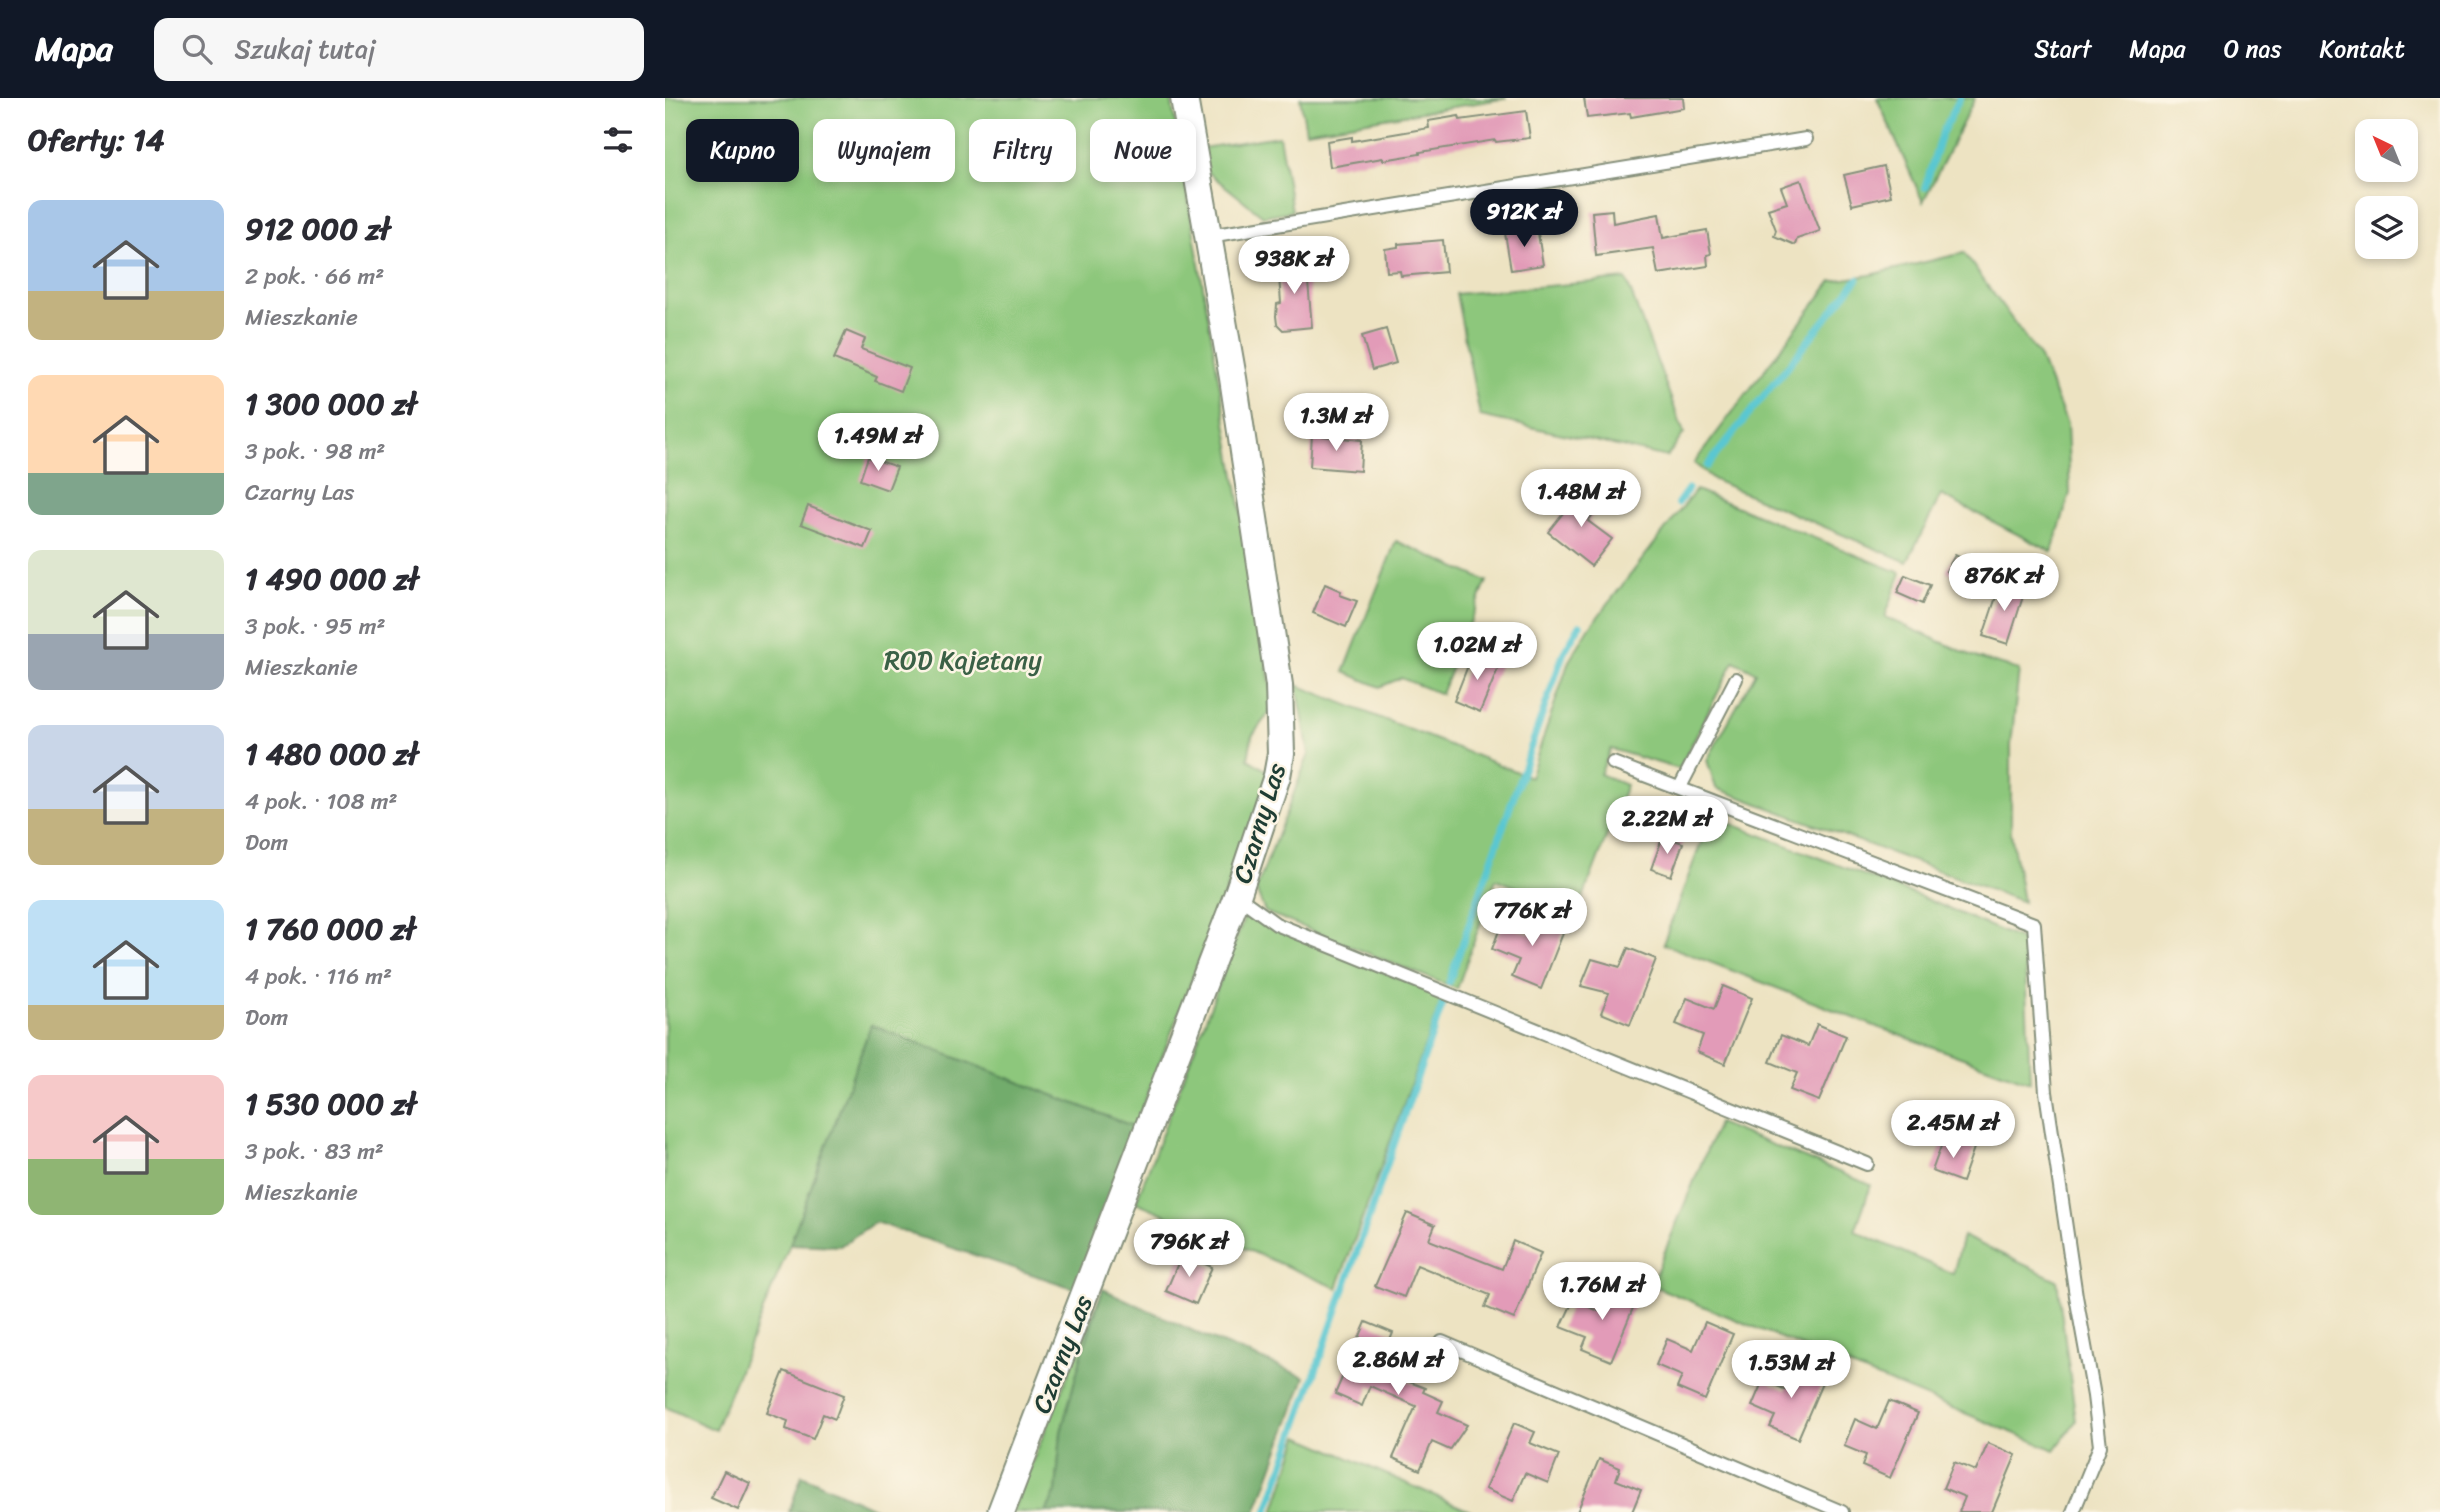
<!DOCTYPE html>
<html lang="pl">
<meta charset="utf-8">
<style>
:root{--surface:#fff;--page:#f7f7f7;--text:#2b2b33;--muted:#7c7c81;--accent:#111827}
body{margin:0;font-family:Sriracha,sans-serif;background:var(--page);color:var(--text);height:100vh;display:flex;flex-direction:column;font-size:26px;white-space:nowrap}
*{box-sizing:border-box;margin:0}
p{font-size:23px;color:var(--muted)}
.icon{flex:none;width:38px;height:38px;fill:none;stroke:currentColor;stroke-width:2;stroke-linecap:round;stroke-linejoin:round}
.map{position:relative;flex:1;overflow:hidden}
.side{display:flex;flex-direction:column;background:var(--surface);width:665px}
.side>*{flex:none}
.hud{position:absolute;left:21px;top:21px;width:665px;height:63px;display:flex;gap:14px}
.needle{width:46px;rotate:317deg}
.fabs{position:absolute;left:1690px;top:21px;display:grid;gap:14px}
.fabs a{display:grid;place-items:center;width:63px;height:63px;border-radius:14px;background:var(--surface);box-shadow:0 4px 10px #0003;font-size:35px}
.price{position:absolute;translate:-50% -60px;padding:0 16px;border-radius:24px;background:#fff;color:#222;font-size:23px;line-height:46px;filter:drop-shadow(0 2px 4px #0008)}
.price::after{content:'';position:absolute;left:50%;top:42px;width:21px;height:16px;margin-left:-10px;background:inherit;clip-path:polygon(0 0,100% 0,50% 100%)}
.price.on{background:var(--accent);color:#fff}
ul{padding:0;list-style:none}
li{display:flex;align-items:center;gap:21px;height:175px;padding:0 28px}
li span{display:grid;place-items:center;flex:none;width:196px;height:140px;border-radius:14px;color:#555}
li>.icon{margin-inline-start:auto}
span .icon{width:84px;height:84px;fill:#fffc;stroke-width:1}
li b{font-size:30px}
h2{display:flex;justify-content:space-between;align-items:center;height:84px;padding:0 28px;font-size:30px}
.pill{padding:0 24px;border-radius:14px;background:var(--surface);box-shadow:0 4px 10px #0003;font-size:24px;line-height:63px}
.pill.on{background:var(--accent);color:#fff}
header{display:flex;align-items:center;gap:42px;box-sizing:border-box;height:98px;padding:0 35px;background:var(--accent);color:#fff}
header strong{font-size:33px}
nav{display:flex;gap:38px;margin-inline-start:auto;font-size:24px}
.search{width:490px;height:63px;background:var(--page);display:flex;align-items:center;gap:18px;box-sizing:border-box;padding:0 24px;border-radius:14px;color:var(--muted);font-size:26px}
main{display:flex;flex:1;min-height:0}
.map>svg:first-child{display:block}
.green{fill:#8dc77c;stroke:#568258;stroke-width:2}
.forest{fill:#72ac6c;stroke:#487450;stroke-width:2}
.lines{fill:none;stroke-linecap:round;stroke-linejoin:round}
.stream{stroke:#5ac7d1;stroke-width:7}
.building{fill:#e29bb8}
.lane-casing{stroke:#86907b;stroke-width:16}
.street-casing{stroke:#86907b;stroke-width:30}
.lane{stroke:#fff;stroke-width:12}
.street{stroke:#fff;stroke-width:26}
.labels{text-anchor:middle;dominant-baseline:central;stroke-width:5;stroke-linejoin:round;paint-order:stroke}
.park-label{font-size:26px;fill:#3a6046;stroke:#fcf5e5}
.street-label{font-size:26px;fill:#1f3d34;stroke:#fcf5e5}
</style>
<header>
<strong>Mapa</strong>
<div class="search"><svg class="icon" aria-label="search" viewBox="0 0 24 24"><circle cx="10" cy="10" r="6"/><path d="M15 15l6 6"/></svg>Szukaj tutaj</div>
<nav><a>Start</a><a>Mapa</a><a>O nas</a><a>Kontakt</a></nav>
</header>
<main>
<section class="side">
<h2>Oferty: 14<svg class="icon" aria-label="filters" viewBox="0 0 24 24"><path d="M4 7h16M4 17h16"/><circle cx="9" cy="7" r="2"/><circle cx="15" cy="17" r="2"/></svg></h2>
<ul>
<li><span style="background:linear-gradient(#a9c7e8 65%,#c2b280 0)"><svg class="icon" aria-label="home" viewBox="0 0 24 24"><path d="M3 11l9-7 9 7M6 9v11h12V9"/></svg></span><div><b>912 000 zł</b><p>2 pok. · 66 m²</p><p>Mieszkanie</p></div></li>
<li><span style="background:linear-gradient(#ffd9b3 70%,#7fa58c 0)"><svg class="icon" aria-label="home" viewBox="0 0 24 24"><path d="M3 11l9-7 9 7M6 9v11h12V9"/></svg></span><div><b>1 300 000 zł</b><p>3 pok. · 98 m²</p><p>Czarny Las</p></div></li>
<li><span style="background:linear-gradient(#dfe7d0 60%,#9aa5b1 0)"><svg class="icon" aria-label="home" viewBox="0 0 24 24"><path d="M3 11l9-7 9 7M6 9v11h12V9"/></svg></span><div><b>1 490 000 zł</b><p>3 pok. · 95 m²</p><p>Mieszkanie</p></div></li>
<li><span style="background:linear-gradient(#c9d6e8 60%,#c2b280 0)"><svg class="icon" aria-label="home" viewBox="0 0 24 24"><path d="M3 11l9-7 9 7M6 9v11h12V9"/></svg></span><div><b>1 480 000 zł</b><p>4 pok. · 108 m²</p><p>Dom</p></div></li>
<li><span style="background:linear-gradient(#bfe0f5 75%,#c2b280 0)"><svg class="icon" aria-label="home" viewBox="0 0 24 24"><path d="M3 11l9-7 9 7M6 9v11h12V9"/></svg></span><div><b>1 760 000 zł</b><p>4 pok. · 116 m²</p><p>Dom</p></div></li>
<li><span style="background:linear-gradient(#f6c9c9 60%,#8fb573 0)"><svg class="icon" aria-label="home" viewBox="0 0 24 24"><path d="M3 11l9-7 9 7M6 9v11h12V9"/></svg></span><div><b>1 530 000 zł</b><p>3 pok. · 83 m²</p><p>Mieszkanie</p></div></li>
</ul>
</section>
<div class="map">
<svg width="1775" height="1414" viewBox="0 0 1775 1414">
<rect width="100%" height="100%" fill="#fcf5e5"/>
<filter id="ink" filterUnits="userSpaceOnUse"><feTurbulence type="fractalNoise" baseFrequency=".0143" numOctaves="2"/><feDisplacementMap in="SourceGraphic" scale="14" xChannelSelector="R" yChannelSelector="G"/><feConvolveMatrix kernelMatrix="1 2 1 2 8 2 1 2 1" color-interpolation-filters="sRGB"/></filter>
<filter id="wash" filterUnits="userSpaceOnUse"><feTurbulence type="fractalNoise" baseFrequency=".00686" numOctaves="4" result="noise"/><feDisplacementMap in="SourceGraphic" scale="28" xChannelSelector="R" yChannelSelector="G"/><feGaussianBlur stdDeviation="1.57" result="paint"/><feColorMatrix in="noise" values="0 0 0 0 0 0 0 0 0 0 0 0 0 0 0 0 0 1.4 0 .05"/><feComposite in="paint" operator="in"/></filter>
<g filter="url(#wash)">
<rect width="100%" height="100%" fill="#ede3c2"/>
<g class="green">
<polygon points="0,0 506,0 609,608 587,638 583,661 606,675 470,1029 206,927 125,1146 50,1332 0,1309"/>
<polygon points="635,0 842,0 641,33"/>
<polygon points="1212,0 1310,0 1258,104"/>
<polygon points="614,38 627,113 598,118 541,73 537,50"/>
<polygon points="1299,155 1375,260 1402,326 1405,395 1387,454 1276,397 1242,464 1049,382 1029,365 1167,183 1205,177"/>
<polygon points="961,181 1019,335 1002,359 815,318 791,196"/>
<polygon points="1031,392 1236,475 1220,519 1312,560 1354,572 1346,647 1346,735 1358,804 1051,690 1042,662 1091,574 1069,563 1014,671 946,651 935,676 961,687 913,813 831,781 792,891 600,814 591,792 644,656 632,587 865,679 904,563 925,529"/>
<polygon points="731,443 822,483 776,596 736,580 715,589 679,574"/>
<polygon points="1046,718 1261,801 1359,843 1365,984 1215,930 998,846"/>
<polygon points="580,818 778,898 672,1190 471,1104"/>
<polygon points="1053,1025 1206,1087 1190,1133 1288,1176 1298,1138 1392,1182 1411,1323 1390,1352 986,1187"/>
<polygon points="438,1191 417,1256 396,1334 391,1394 381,1414 347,1414"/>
<polygon points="634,1338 807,1414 609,1414"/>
</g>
<g class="forest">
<polygon points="206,927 470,1029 417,1193 210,1124 175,1148 125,1146"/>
<polygon points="438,1191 539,1238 640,1279 591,1414 381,1414 391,1394 396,1334 417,1256"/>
<polygon points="137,1377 217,1414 124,1414"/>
</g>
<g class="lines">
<g class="stream">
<polyline points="1260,89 1276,37 1295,0"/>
<polyline points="1042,368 1193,181"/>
<polyline points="1013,405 1023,391"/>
<polyline points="784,884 899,554 915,527"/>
<polyline points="602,1414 779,902"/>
</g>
</g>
<g id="blocks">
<g class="building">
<polygon points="919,0 1018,0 1019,10 966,19 965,15 922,20"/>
<polygon points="861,13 865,40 831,44 830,42 755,54 755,56 718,62 718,60 665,69 662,43 687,39 687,43 764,30 763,23 794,18 795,22"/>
<polygon points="1219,68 1226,98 1187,107 1179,77"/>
<polygon points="1136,82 1155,133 1132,141 1130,147 1109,138 1111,132 1103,111 1122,105 1116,89"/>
<polygon points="947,112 948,125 994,116 998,140 1042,132 1046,156 1042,157 1043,168 993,176 988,150 931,158 927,114"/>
<polygon points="872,129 878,167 846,172 840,135"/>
<polygon points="778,142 781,174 736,178 735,173 722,174 720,151 733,149 733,146"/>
<polygon points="641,162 647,229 618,232 612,226 611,218 612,206 616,205 613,165"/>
<polygon points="721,231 731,265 707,272 697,238"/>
<polygon points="181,233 200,241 196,251 245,270 236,293 210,283 212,279 169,261"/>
<polygon points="647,337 697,342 695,373 645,369"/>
<polygon points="203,359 232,369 223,392 195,382"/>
<polygon points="917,391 936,406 923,423 947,441 926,468 883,434"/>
<polygon points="143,408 207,433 200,450 136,426"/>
<polygon points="1290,457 1320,472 1311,488 1281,473"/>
<polygon points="1240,477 1265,487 1257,506 1232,495"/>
<polygon points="1336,484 1360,492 1343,546 1318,538"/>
<polygon points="660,486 676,493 675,497 692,503 681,529 648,515"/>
<polygon points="808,555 835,566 815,614 789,603"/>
<polygon points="998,738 1018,745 1006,778 986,771"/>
<polygon points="874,814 902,825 876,891 847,879 854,862 827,851 837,825 864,836"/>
<polygon points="963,850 991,861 965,927 936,915 944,895 916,888 927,861 955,869"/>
<polygon points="1058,888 1087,900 1060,966 1032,954 1038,937 1011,926 1022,900 1049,911"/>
<polygon points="1152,926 1181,938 1154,1003 1125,992 1132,975 1105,964 1116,937 1143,948"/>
<polygon points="1279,1040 1309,1050 1297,1084 1267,1073"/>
<polygon points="742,1115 770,1127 764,1142 837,1171 848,1143 876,1155 849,1221 820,1209 825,1197 752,1167 739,1199 710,1188"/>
<polygon points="517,1156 547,1169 531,1206 501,1193"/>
<polygon points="945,1186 973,1198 946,1263 917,1251 922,1239 896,1229 908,1203 934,1213"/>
<polygon points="701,1224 728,1235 717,1261 738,1270 734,1280 760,1290 758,1294 778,1303 773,1314 802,1327 785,1352 767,1344 755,1372 728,1360 751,1308 705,1288 697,1308 670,1296"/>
<polygon points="1040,1224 1068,1236 1040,1302 1012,1290 1017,1278 991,1267 1002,1241 1028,1252"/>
<polygon points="1132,1264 1161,1276 1133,1341 1105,1329 1110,1318 1087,1308 1098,1282 1121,1292"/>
<polygon points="119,1273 179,1297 170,1321 158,1316 148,1341 121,1331 123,1323 102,1315"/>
<polygon points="1224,1303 1253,1315 1225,1380 1197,1368 1201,1357 1179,1348 1190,1321 1212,1331"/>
<polygon points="849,1325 870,1334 865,1345 894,1357 883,1385 860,1375 848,1403 820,1391"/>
<polygon points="1323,1345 1351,1357 1327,1414 1294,1414 1300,1399 1278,1390 1289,1364 1311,1373"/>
<polygon points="934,1361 955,1370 951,1382 976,1392 967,1414 912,1414"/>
<polygon points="59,1373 85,1385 73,1412 46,1400"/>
</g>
</g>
</g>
<g filter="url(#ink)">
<use href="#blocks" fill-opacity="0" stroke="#86907b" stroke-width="2"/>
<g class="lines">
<defs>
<g id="lane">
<polyline points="544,138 1141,41"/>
<polyline points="948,665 1369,826 1381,994 1411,1198 1429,1298 1435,1348 1408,1414"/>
<polyline points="1015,689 1071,581"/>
<polyline points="572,798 611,826 1202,1066"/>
<polyline points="777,1244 1177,1414"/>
</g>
<polyline id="street" points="336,1414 572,798 612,678 616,656 614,587 568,280 519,0"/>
</defs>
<use href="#lane" class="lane-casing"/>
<use href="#street" class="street-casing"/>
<use href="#lane" class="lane"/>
<use href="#street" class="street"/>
</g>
</g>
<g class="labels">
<g class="park-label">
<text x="298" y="562">ROD Kajetany</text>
</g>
<g class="street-label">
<text transform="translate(594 725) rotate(-73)">Czarny Las</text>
<text transform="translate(397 1256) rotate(-69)">Czarny Las</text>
</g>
</g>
</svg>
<div class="fabs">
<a><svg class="needle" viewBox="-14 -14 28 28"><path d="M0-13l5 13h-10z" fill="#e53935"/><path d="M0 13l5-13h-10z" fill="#7c7c81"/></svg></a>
<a><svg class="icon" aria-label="layers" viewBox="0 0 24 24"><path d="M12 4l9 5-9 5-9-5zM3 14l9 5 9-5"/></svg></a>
</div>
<b class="price on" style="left:859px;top:151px">912K zł</b>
<b class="price" style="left:629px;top:198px">938K zł</b>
<b class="price" style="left:671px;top:355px">1.3M zł</b>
<b class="price" style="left:213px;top:375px">1.49M zł</b>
<b class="price" style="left:916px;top:431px">1.48M zł</b>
<b class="price" style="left:1339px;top:515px">876K zł</b>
<b class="price" style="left:812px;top:584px">1.02M zł</b>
<b class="price" style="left:1002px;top:758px">2.22M zł</b>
<b class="price" style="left:867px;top:850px">776K zł</b>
<b class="price" style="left:1288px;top:1062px">2.45M zł</b>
<b class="price" style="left:524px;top:1181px">796K zł</b>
<b class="price" style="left:937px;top:1224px">1.76M zł</b>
<b class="price" style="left:733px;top:1299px">2.86M zł</b>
<b class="price" style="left:1126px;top:1302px">1.53M zł</b>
<div class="hud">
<a class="pill on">Kupno</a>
<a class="pill">Wynajem</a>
<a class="pill">Filtry</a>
<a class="pill">Nowe</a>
</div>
</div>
</main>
